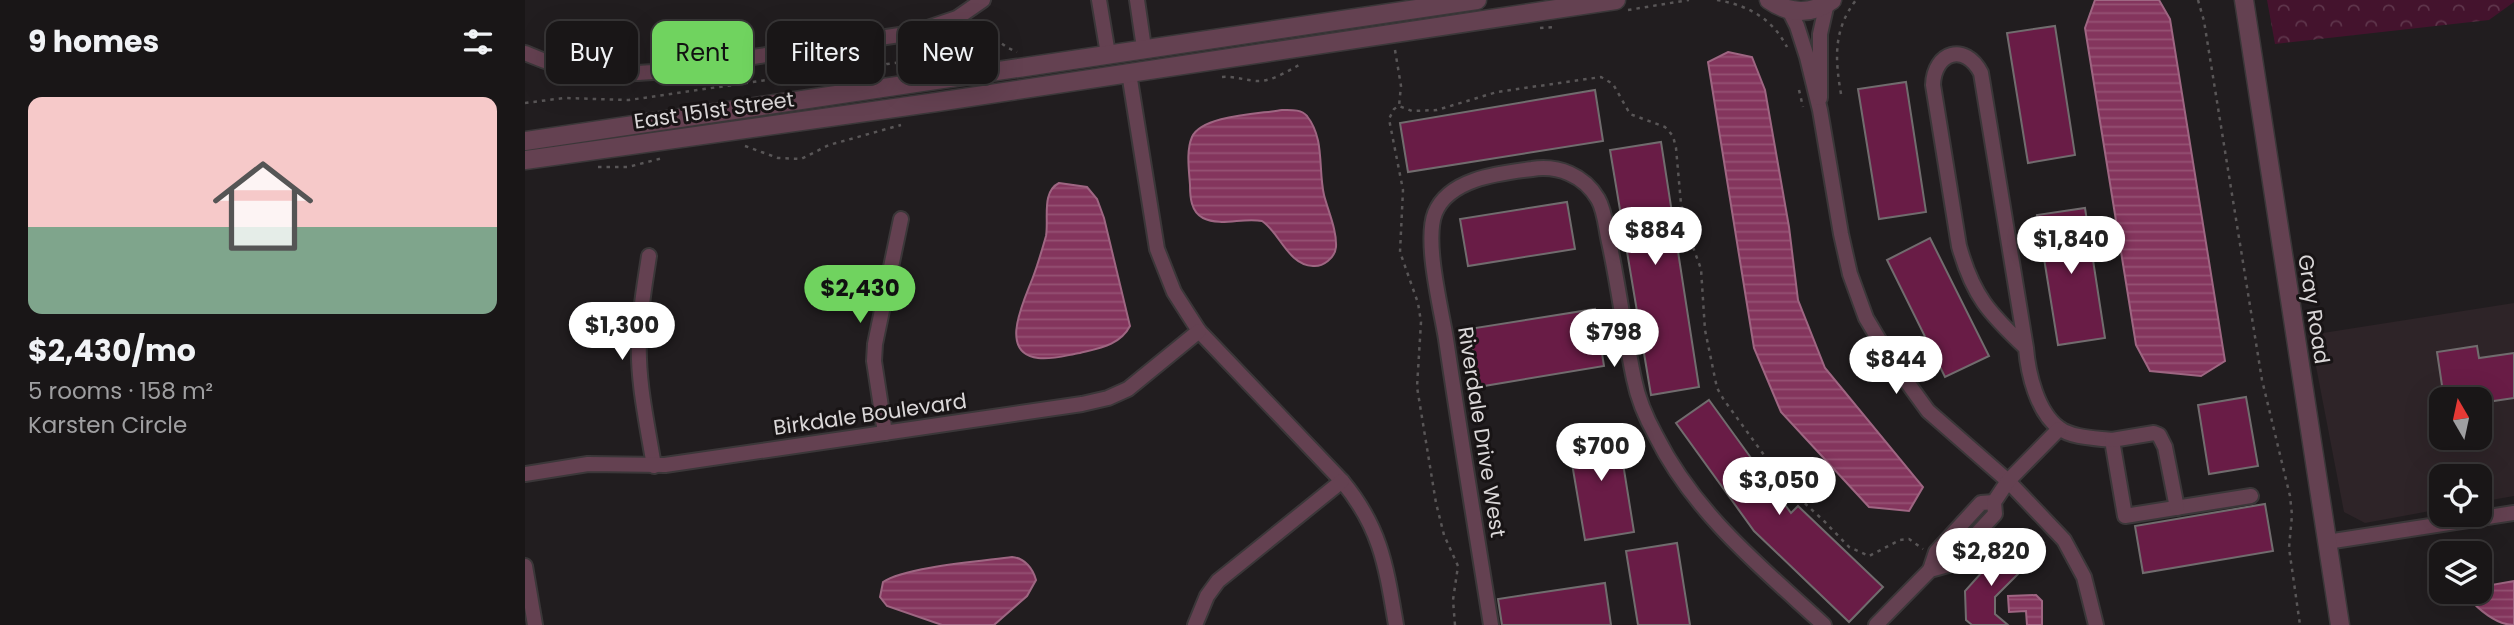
<!DOCTYPE html>
<meta charset="utf-8">
<style>
:root{--surface:#191617;--page:#221f20;--text:#f1f3f6;--muted:#9f9fa1;--line:#373536;--accent:#70d35f}
body{margin:0;font-family:Poppins,sans-serif;background:var(--page);color:var(--text);height:100vh;display:flex;flex-direction:column;font-size:26px;white-space:nowrap}
*{box-sizing:border-box;margin:0}
p{font-size:23px;color:var(--muted)}
.icon{flex:none;width:38px;height:38px;fill:none;stroke:currentColor;stroke-width:2;stroke-linecap:round;stroke-linejoin:round}
.map{position:relative;flex:1;overflow:hidden}
.panel{display:flex;flex-direction:column;background:var(--surface);width:525px}
.panel>*{flex:none}
.banner{position:absolute;left:21px;top:21px;width:665px;height:63px;display:flex;gap:14px}
.needle{width:46px;rotate:351deg}
.buttons{position:absolute;left:1904px;top:387px;display:grid;gap:14px}
.buttons a{display:grid;place-items:center;width:63px;height:63px;border-radius:14px;background:var(--surface);box-shadow:0 7px 28px #0002,0 0 0 2px var(--line);font-size:35px}
.price{position:absolute;translate:-50% -60px;padding:0 16px;border-radius:24px;background:#fff;color:#222;font-size:23px;line-height:46px;filter:drop-shadow(0 2px 4px #0008)}
.price::after{content:'';position:absolute;left:50%;top:42px;width:21px;height:16px;margin-left:-10px;background:inherit;clip-path:polygon(0 0,100% 0,50% 100%)}
.price.current{background:var(--accent);color:#111}
ul{padding:0;list-style:none}
li{display:grid;align-content:center;gap:14px;height:371px;padding:0 28px}
li+li{border-top:2px solid var(--line)}
li span{display:grid;place-items:center;height:217px;border-radius:14px;color:#555}
li>.icon{margin-inline-start:auto}
span .icon{width:126px;height:126px;fill:#fffc;stroke-width:1}
li b{font-size:30px}
h2{display:flex;justify-content:space-between;align-items:center;height:84px;padding:0 28px;font-size:30px}
.chip{padding:0 24px;border-radius:14px;background:var(--surface);box-shadow:0 7px 28px #0002,0 0 0 2px var(--line);font-size:24px;line-height:63px}
.chip.current{background:var(--accent);color:#111}
main{display:flex;flex:1;min-height:0}
.map>svg:first-child{display:block}
.built{fill:#2e2428;fill-rule:evenodd}
.forest{fill:url(#forest-crowns)}
.water{fill:url(#water-rules);stroke:#9e6682;stroke-width:2}
.building{fill:#691c46;stroke:#716c6e;stroke-width:2}
.lines{fill:none;stroke-linecap:round;stroke-linejoin:round}
.minor-casing{stroke:#3b3739;stroke-width:18}
.tertiary-casing{stroke:#3b3739;stroke-width:21}
.path{stroke:#595657;stroke-width:2.5;stroke-dasharray:3.5 5;stroke-linecap:butt}
.minor{stroke:#644151;stroke-width:14}
.tertiary{stroke:#644151;stroke-width:18}
.labels{text-anchor:middle;dominant-baseline:central;stroke-width:6;stroke-linejoin:round;paint-order:stroke}
.street-label{font-size:21px;fill:#dad7d8;stroke:#181415}
</style>
<main>
<section class="panel">
<h2>9 homes<svg class="icon" aria-label="filters" viewBox="0 0 24 24"><path d="M4 7h16M4 17h16"/><circle cx="9" cy="7" r="2"/><circle cx="15" cy="17" r="2"/></svg></h2>
<ul>
<li><span style="background:linear-gradient(#f6c9c9 60%,#7fa58c 0)"><svg class="icon" aria-label="home" viewBox="0 0 24 24"><path d="M3 11l9-7 9 7M6 9v11h12V9"/></svg></span><div><b>$2,430/mo</b><p>5 rooms · 158 m²</p><p>Karsten Circle</p></div></li>
</ul>
</section>
<div class="map">
<svg width="1989" height="625" viewBox="0 0 1989 625">
<defs>
<pattern id="forest-crowns" width="20" height="18" patternUnits="userSpaceOnUse" patternTransform="scale(1.75)"><rect width="20" height="18" fill="#44132d"/><path d="M2 6a3 3 0 1 1 6 0M12 15a3 3 0 1 1 6 0" fill="none" stroke="#5e354b"/></pattern>
<pattern id="water-rules" width="6" height="5" patternUnits="userSpaceOnUse" patternTransform="scale(1.75)"><rect width="6" height="5" fill="#84355d"/><path d="M0 2.5h6" fill="none" stroke="#955274"/></pattern>
</defs>
<rect width="100%" height="100%" fill="#211d1f"/>
<path class="built" d="M1989 303V496L1955 502V476H1916V509L1840 523 1819 512 1785 335ZM1916 399H1955V438H1916Z"/>
<polygon class="forest" points="1742,0 1989,0 1989,2 1964,20 1750,44"/>
<g class="water">
<polygon points="1570,0 1634,0 1645,19 1700,361 1676,376 1625,371 1611,345 1560,28"/>
<polygon points="1203,52 1227,57 1240,90 1264,227 1273,300 1300,368 1398,487 1384,511 1344,507 1256,412 1229,348 1183,62"/>
<path d="M757 110C766 110 776 109 782 116 800 139 793 169 799 195 803 211 812 230 811 247 810 258 798 267 788 266 763 265 755 233 737 221 718 217 696 227 678 218 666 212 665 197 665 185 664 170 661 151 667 137 677 115 735 114 757 110Z"/>
<path d="M534 183 562 187 572 199 579 218 605 326C595 345 575 348 555 353 542 355 527 360 513 358 472 353 500 299 508 277 513 264 517 250 521 236 524 219 516 192 534 183Z"/>
<path d="M487 557C500 558 508 569 511 580L502 596 469 625H417L362 606 355 597 358 582C380 567 458 561 487 557Z"/>
<path d="M1989 581V625C1971 625 1953 609 1942 596L1945 592H1955V587Z"/>
<polygon points="1511,595 1517,601 1517,625 1502,625 1501,611 1484,612 1483,596"/>
</g>
<g class="building">
<polygon points="1530,26 1550,155 1503,163 1482,33"/>
<polygon points="1381,82 1401,212 1354,219 1333,89"/>
<polygon points="1070,90 1078,141 883,172 875,123"/>
<polygon points="1136,142 1174,387 1126,395 1085,150"/>
<polygon points="1042,202 1050,249 943,266 935,219"/>
<polygon points="1560,208 1580,338 1533,345 1512,215"/>
<polygon points="1405,238 1464,356 1420,377 1362,260"/>
<polygon points="1070,309 1079,366 953,387 944,329"/>
<polygon points="1952,346 1954,358 1989,353 1989,398 1955,403 1955,399 1919,399 1912,352"/>
<polygon points="1721,397 1733,466 1684,474 1673,405"/>
<polygon points="1184,400 1266,513 1273,506 1358,587 1324,622 1229,531 1151,423"/>
<polygon points="1092,426 1109,532 1060,540 1042,434"/>
<polygon points="1740,504 1748,551 1618,573 1610,526"/>
<polygon points="1152,543 1165,625 1113,625 1101,551"/>
<polygon points="1482,547 1502,565 1470,597 1470,614 1483,625 1447,625 1441,620 1440,591 1458,571 1455,568 1463,559 1466,561"/>
<polygon points="1080,583 1086,625 977,625 973,599"/>
</g>
<g class="lines">
<defs>
<g id="minor">
<polyline points="574,0 583,54"/>
<polyline points="612,0 619,48"/>
<polyline points="1264,10 1272,26 1282,57 1295,110 1316,234 1325,274 1341,318 1366,360 1403,411 1483,481 1539,540 1559,577 1571,625"/>
<path d="M0 53C42 72 82 76 128 72L388 33 432 18 458 0"/>
<path d="M604 73 632 249 649 292 674 331 817 481C856 528 861 566 871 625"/>
<polyline points="1295,98 1295,34 1302,3"/>
<path d="M124 256C120 283 115 310 114 337 112 380 122 423 129 466"/>
<path d="M1501 348C1464 313 1448 296 1434 246L1408 85C1409 52 1440 42 1456 73L1501 348C1503 373 1512 412 1534 428 1547 438 1571 438 1587 440L1600 516 1726 496"/>
<polyline points="360,433 349,361 350,344 376,219"/>
<polyline points="1587,440 1629,433 1634,435 1640,447 1652,508"/>
<polyline points="0,474 63,464 140,465 557,404 583,398 603,389 674,331"/>
<polyline points="1802,542 1989,513"/>
<polyline points="0,566 10,625"/>
<polyline points="1405,570 1411,552 1456,503 1469,502"/>
<polyline points="670,625 682,596 693,581 817,481"/>
<path d="M966 625C951 530 935 435 921 339 916 308 899 241 910 213 924 178 976 173 1007 169 1033 165 1059 175 1073 199 1080 211 1081 229 1084 242 1094 287 1099 333 1109 379 1113 399 1121 418 1131 436 1170 514 1236 567 1299 625"/>
<polyline points="1351,625 1405,570 1423,565 1470,514 1469,502 1483,481 1534,429"/>
</g>
<g id="tertiary">
<path d="M1244 0C1264 14 1287 15 1307 0"/>
<polyline points="1719,0 1815,625"/>
<polyline points="0,141 952,0"/>
<polyline points="0,160 412,102 1091,0"/>
</g>
</defs>
<use href="#minor" class="minor-casing"/>
<use href="#tertiary" class="tertiary-casing"/>
<g class="path">
<path d="M1192 0C1222 5 1247 18 1262 47"/>
<polyline points="1673,0 1679,21 1737,380 1765,496 1767,515 1764,548 1775,625"/>
<polyline points="1103,10 1164,0"/>
<polyline points="1015,28 1029,27"/>
<polyline points="870,50 876,86 874,106"/>
<path d="M697 77C709 76 719 80 731 81 746 82 761 72 774 65"/>
<polyline points="1274,90 1278,107"/>
<path d="M1316 94C1310 59 1308 30 1331 0"/>
<polyline points="0,103 39,98 104,100 290,73 337,74 362,64 400,59 426,38 443,33 455,32 465,35 483,48 492,52"/>
<polyline points="220,146 253,158 276,159 304,145 376,125"/>
<polyline points="73,167 103,167 138,158"/>
<polyline points="930,625 928,600 933,566 919,535 911,503 892,387 896,322 893,303 875,252 878,190 864,119 869,109 874,106 887,111 912,110 972,92 1076,77 1088,84 1105,114 1140,127 1148,136 1151,148 1156,204 1161,228 1176,269 1180,330 1192,388 1199,400 1263,488 1298,520 1324,547 1344,556 1375,540 1384,539 1398,549"/>
</g>
<use href="#minor" class="minor"/>
<use href="#tertiary" class="tertiary"/>
</g>
<g class="labels">
<g class="street-label">
<text transform="translate(189 110) rotate(-8)">East 151st Street</text>
<text transform="translate(1789 309) rotate(81)">Gray Road</text>
<text transform="translate(345 414) rotate(-8)">Birkdale Boulevard</text>
<text transform="translate(957 432) rotate(81)">Riverdale Drive West</text>
</g>
</g>
</svg>
<div class="buttons">
<a><svg class="needle" viewBox="-14 -14 28 28"><path d="M0-13l5 13h-10z" fill="#e53935"/><path d="M0 13l5-13h-10z" fill="#9f9fa1"/></svg></a>
<a><svg class="icon" aria-label="locate" viewBox="0 0 24 24"><circle cx="12" cy="12" r="6"/><path d="M12 2v4M12 18v4M2 12h4M18 12h4"/></svg></a>
<a><svg class="icon" aria-label="layers" viewBox="0 0 24 24"><path d="M12 4l9 5-9 5-9-5zM3 14l9 5 9-5"/></svg></a>
</div>
<b class="price" style="left:1130px;top:267px">$884</b>
<b class="price" style="left:1546px;top:276px">$1,840</b>
<b class="price current" style="left:335px;top:325px">$2,430</b>
<b class="price" style="left:97px;top:362px">$1,300</b>
<b class="price" style="left:1089px;top:369px">$798</b>
<b class="price" style="left:1371px;top:396px">$844</b>
<b class="price" style="left:1076px;top:483px">$700</b>
<b class="price" style="left:1254px;top:517px">$3,050</b>
<b class="price" style="left:1466px;top:588px">$2,820</b>
<div class="banner">
<a class="chip">Buy</a>
<a class="chip current">Rent</a>
<a class="chip">Filters</a>
<a class="chip">New</a>
</div>
</div>
</main>
